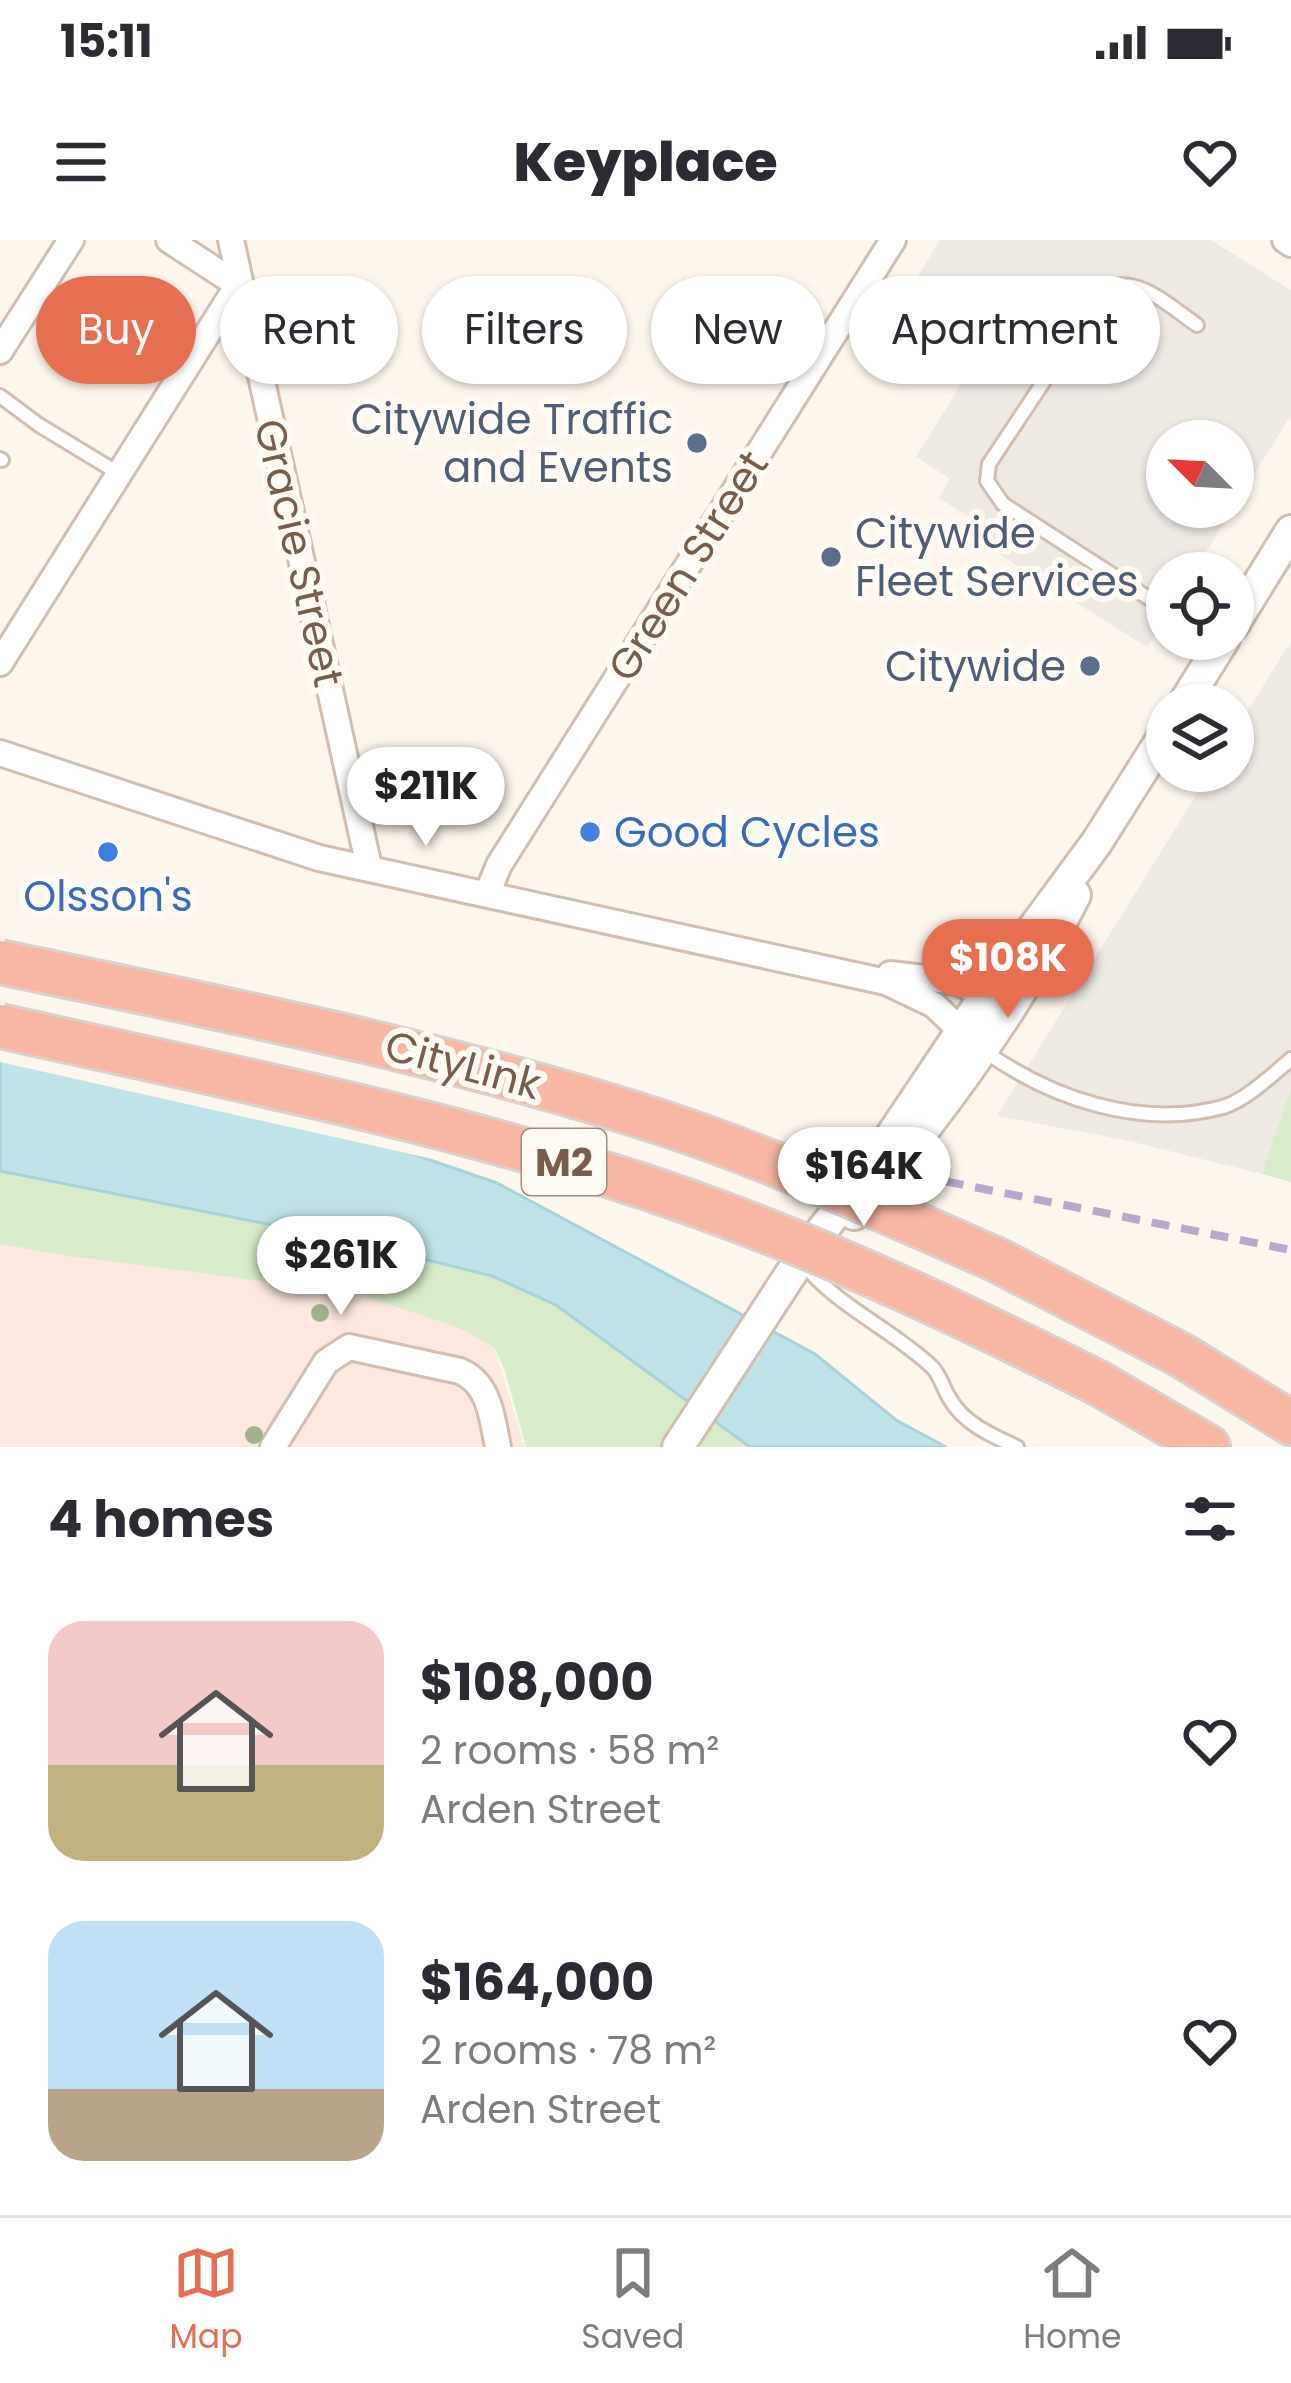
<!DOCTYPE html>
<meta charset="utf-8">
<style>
:root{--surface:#fff;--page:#f7f7f7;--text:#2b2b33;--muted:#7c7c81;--line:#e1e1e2;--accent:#e76f51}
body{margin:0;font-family:Poppins,sans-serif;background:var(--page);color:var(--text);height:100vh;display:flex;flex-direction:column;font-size:45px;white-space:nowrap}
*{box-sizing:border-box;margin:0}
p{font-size:39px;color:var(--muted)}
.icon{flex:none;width:66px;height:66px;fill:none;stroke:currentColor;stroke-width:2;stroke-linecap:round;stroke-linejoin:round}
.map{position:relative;height:1207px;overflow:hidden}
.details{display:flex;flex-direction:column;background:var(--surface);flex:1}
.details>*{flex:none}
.top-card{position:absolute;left:36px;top:36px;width:1221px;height:108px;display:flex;gap:24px}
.needle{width:78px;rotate:294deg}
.controls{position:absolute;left:1146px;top:180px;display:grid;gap:24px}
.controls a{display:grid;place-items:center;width:108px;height:108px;border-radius:50%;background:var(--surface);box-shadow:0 3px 9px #0004;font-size:60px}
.price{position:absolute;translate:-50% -102px;padding:0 27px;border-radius:42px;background:#fff;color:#222;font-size:39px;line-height:78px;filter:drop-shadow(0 3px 6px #0008)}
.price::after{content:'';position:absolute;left:50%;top:72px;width:36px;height:27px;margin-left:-18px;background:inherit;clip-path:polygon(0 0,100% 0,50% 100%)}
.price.selected{background:var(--accent);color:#fff}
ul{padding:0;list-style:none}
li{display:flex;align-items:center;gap:36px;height:300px;padding:0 48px}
li span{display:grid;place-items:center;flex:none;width:336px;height:240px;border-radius:36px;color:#555}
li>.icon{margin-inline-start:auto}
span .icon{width:144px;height:144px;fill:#fffc;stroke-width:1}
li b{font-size:51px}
h2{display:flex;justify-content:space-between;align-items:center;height:144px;padding:0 48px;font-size:51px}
.pill{padding:0 42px;border-radius:54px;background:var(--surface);box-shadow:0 3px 9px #0004;font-size:42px;line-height:108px}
.pill.selected{background:var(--accent);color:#fff}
.status{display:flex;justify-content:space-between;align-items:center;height:84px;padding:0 60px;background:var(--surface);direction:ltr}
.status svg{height:33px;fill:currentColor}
header{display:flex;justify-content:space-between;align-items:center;height:156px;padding:0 48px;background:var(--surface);font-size:54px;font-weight:800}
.tabs{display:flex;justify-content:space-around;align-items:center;height:168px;border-top:3px solid var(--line);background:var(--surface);font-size:33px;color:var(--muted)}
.tabs a{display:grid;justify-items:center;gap:6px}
.tabs .selected{color:var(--accent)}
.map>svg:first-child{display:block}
.commercial{fill:#fde8e0}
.industrial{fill:#efe9e4;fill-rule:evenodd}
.green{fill:#d8ecc9}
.water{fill:#bfe3e8;stroke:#a5d3da;stroke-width:3}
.pier{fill:#fdf6ec}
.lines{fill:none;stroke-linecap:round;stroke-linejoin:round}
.service-casing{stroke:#d1beb0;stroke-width:18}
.minor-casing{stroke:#d1beb0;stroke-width:30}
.tertiary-casing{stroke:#d1beb0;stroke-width:36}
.motorway-casing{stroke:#dad1cd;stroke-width:48}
.service{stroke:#fff;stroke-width:12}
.minor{stroke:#fff;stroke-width:24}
.tertiary{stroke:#fff;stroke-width:30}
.motorway{stroke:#f7b7a3;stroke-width:42}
.rail{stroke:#b9a8c9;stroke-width:8;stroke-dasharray:18 12;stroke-linecap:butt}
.motorway-bridge-casing{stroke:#dad1cd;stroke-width:48;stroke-linecap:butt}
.motorway-bridge{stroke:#f7b7a3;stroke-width:42}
.tree{fill:#a0b28e}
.service-dot{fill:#5c6f8a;stroke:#fffaf3;stroke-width:4.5}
.shop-dot{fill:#3f7fe0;stroke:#fffaf3;stroke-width:4.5}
.labels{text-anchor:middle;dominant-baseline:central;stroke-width:12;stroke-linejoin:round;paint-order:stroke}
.shield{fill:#fffaf3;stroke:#a28b7f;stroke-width:3}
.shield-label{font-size:39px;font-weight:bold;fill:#7a5c4d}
.service-label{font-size:42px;fill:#4e5e75;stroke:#fffaf3;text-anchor:end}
.street-label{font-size:42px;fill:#7a5c4d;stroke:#fffaf3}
.shop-label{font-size:42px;fill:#366cbe;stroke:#fffaf3;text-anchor:start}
</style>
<div class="status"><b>15:11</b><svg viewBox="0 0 49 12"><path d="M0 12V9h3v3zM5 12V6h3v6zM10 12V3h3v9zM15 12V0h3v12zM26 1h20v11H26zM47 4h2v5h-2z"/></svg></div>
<header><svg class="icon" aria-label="menu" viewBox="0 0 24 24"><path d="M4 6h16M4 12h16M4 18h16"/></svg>Keyplace<svg class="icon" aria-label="heart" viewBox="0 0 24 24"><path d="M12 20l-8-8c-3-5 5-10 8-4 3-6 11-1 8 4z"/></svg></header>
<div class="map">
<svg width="1291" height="1207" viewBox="0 0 1291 1207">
<rect width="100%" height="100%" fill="#fdf6ec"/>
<polygon class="commercial" points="0,992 355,1053 459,1088 494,1107 525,1207 0,1207"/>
<g class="industrial">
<path d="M940 0H1211L1291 50V175L1193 333H1167V374L1147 407 973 298 981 285 939 258 950 239 916 217 963 141 952 134 979 90 911 47ZM1167 201H1233V267H1167Z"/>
<polygon points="1291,401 1291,848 1262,934 1125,900 997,876 1211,531 1233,531 1233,495"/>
</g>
<g class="green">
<polygon points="1291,848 1291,942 1262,934"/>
<polygon points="0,931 343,999 492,1036 556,1065 750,1207 526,1207 505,1131 494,1107 459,1088 355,1053 70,1016 0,1004"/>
</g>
<polygon class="water" points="0,816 404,911 497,943 815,1114 896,1180 946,1207 750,1207 556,1065 492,1036 343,999 0,931"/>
<polygon class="pier" points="0,810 405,905 468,927 0,822"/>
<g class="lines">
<defs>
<g id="service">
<polyline points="0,156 39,185 118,233"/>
<polyline points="0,219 2,220"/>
<path d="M1167 370 1003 264 987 241 989 224 1105 49C1139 34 1170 67 1197 85"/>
<path d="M986 812C1052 859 1141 889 1223 867 1246 860 1272 835 1291 819"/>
<path d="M802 1022C837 1067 891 1088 932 1127 941 1136 943 1149 950 1159 964 1184 993 1196 1017 1207"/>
</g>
<g id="minor">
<polyline points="231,0 369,627"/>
<polyline points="1285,0 1291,4"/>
<polyline points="0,111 71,0"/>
<polyline points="0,423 238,45 169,0"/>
<polyline points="0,513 319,618 886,742 934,765 973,802"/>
<polyline points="487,654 499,625 893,0"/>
<polyline points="890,734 958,742 999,763"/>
<path d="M273 1207 326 1122 349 1107 460 1131C490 1144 492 1178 498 1207"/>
</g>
<g id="tertiary">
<polyline points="1233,385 1291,291"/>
<polyline points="1183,465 1224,399"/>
<path d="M854 974C883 949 902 918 925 888 982 814 1033 739 1075 655"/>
<polyline points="678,1207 805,1012 861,941 1001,732 1097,602 1167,491"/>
</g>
<g id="motorway">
<polyline points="995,1019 1181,1115 1291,1183"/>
<polyline points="1100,1144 1208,1207"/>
</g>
</defs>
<use href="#service" class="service-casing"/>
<use href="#minor" class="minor-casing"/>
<use href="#tertiary" class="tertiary-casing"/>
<use href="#motorway" class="motorway-casing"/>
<use href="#service" class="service"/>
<use href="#minor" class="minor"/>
<use href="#tertiary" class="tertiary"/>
<use href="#motorway" class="motorway"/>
<polyline class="rail" points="828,918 1291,1010"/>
<defs>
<g id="motorway-bridge">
<path d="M0 722C224 769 448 813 666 884 778 921 887 972 995 1019"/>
<path d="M0 786C204 832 409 872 608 935 779 988 940 1063 1100 1144"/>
</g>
</defs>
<use href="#motorway-bridge" class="motorway-bridge-casing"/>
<use href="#motorway-bridge" class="motorway-bridge"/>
</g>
<g class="tree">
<circle cx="320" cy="1073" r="9"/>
<circle cx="254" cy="1195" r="9"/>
</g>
<g class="service-dot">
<circle cx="697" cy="203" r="12"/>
<circle cx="831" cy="317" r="12"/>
<circle cx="1090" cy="426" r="12"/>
</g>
<g class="shop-dot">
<circle cx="590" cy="592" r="12"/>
<circle cx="108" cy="612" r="12"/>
</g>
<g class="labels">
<rect class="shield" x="522" y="889" width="84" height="66" rx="9"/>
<g class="shield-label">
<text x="564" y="922">M2</text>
</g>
<g class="service-label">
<text x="673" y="179">Citywide Traffic<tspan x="673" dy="48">and Events</tspan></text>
<text x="855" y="293" text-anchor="start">Citywide<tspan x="855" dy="48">Fleet Services</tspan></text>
<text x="1066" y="426">Citywide</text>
</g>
<g class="street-label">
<text transform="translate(299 313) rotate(77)">Gracie Street</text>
<text transform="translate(688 326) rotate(-58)">Green Street</text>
<text transform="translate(463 825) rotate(15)">CityLink</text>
</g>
<g class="shop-label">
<text x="614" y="592">Good Cycles</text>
<text x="108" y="656" text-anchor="middle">Olsson's</text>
</g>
</g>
</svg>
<div class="controls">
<a><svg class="needle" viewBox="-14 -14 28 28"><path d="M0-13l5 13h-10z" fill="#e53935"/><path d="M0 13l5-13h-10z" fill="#7c7c81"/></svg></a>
<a><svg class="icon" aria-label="locate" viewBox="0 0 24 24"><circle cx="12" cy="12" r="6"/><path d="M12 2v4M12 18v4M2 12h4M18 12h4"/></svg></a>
<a><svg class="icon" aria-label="layers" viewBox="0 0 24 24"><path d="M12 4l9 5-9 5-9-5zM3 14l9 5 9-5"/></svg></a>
</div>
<b class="price" style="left:426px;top:609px">$211K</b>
<b class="price selected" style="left:1008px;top:781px">$108K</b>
<b class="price" style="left:864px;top:989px">$164K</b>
<b class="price" style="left:341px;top:1078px">$261K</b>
<div class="top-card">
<a class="pill selected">Buy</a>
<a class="pill">Rent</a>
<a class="pill">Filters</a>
<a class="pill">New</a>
<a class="pill">Apartment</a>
</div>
</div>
<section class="details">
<h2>4 homes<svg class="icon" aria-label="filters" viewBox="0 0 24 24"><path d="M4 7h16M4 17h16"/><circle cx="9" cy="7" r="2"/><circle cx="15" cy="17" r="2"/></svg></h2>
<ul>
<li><span style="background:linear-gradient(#f6c9c9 60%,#c2b280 0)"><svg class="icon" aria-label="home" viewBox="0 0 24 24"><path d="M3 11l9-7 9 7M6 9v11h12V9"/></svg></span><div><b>$108,000</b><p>2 rooms · 58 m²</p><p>Arden Street</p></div><svg class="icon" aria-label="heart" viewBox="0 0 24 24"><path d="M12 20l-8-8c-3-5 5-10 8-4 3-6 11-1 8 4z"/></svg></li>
<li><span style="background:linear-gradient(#bfe0f5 70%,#b9a48a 0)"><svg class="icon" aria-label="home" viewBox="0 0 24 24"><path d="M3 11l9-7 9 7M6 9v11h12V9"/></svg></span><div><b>$164,000</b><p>2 rooms · 78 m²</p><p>Arden Street</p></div><svg class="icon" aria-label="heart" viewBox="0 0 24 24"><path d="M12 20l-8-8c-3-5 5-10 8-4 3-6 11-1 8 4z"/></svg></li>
</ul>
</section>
<nav class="tabs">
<a class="selected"><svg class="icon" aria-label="map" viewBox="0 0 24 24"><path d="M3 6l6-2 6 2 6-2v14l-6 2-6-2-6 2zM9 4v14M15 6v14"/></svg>Map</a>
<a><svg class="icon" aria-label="saved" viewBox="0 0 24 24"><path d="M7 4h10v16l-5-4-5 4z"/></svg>Saved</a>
<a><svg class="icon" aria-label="home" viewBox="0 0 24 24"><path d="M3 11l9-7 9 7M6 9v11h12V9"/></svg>Home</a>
</nav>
